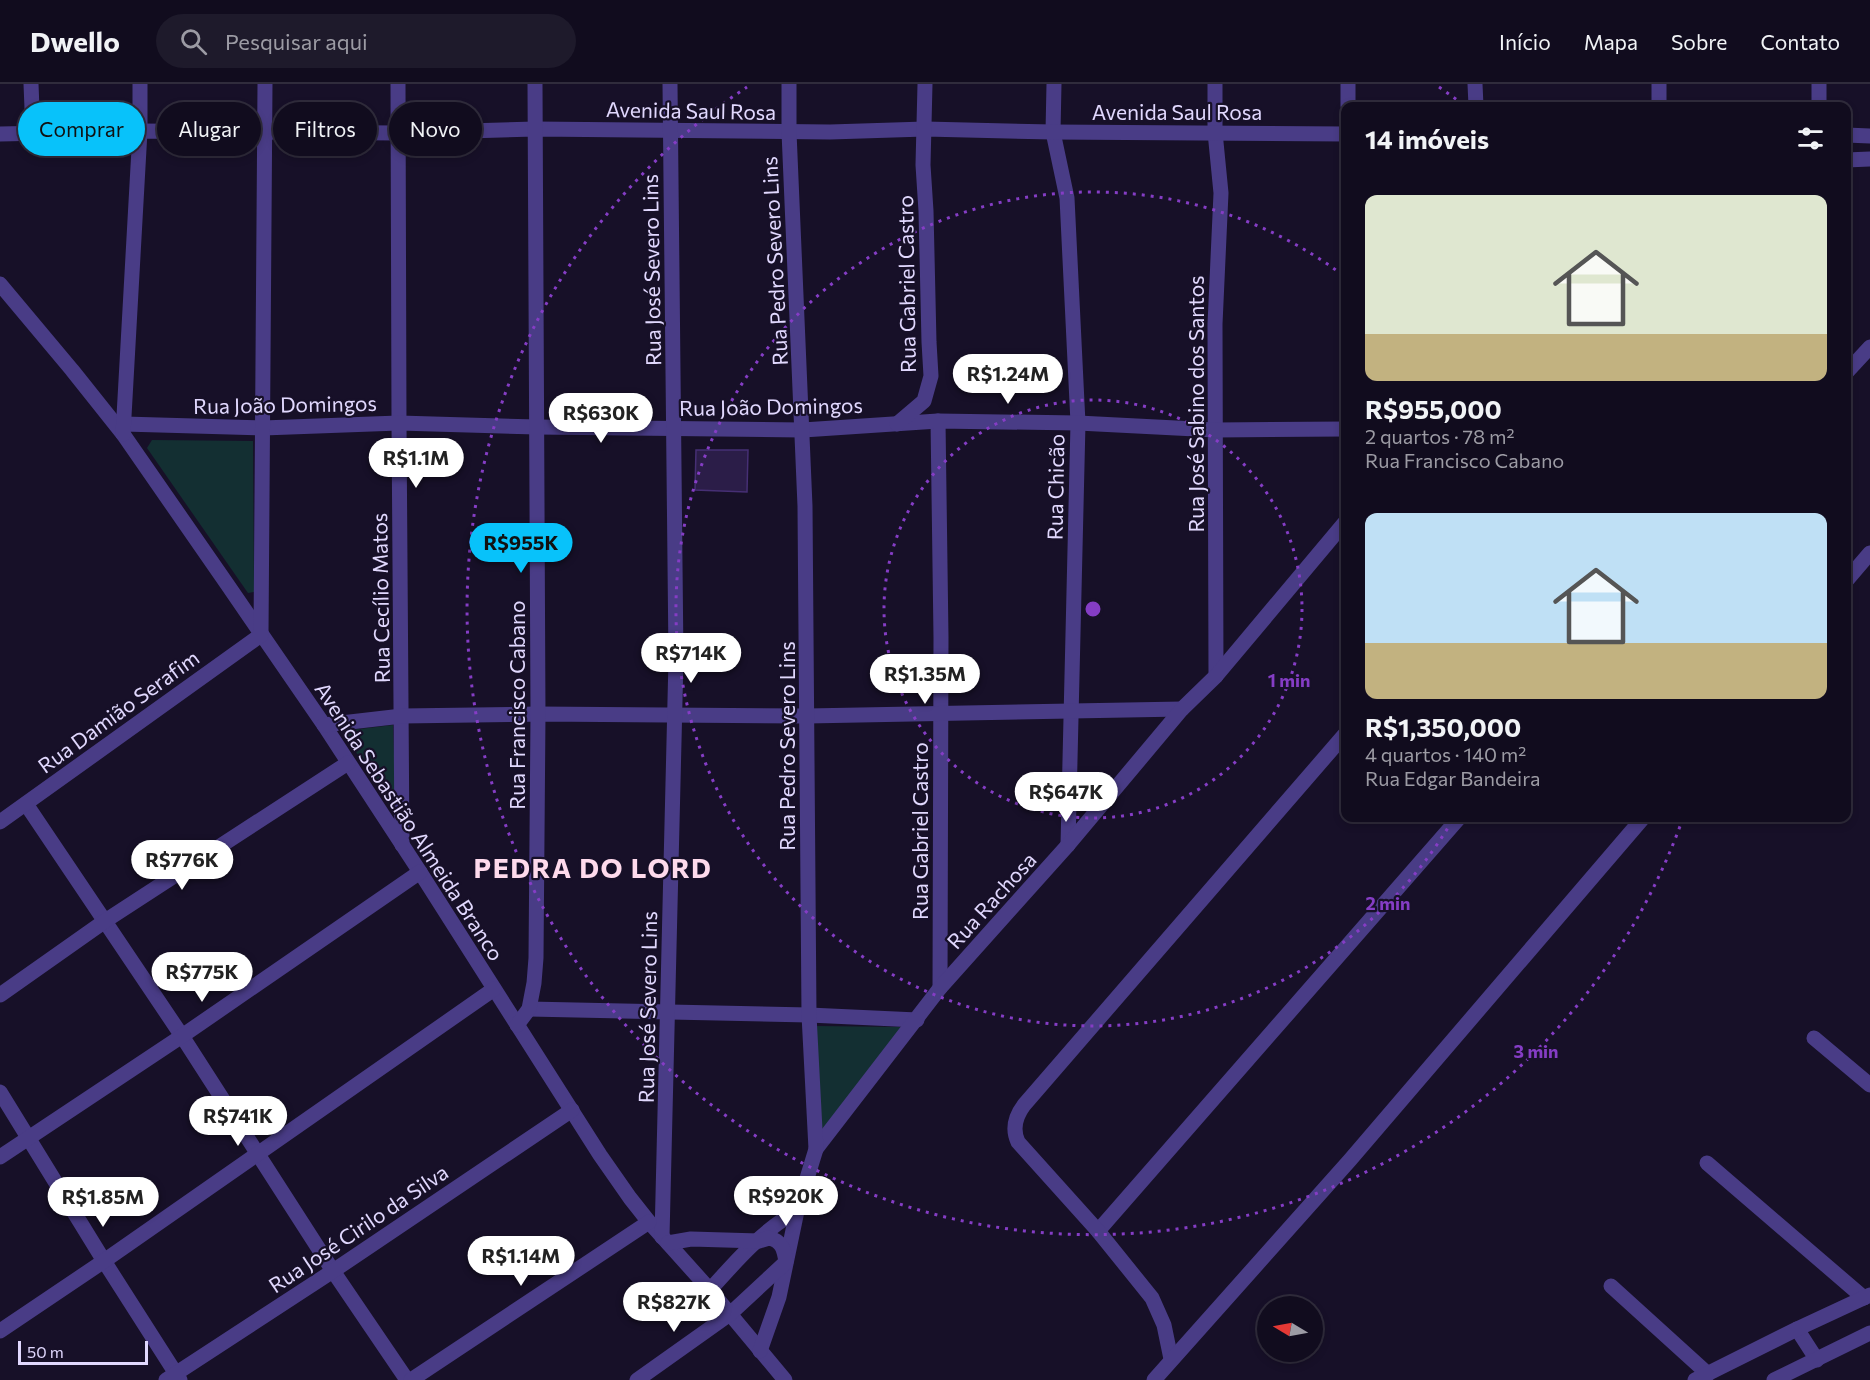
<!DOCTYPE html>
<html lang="pt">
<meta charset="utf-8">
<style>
:root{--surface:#110c1e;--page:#1e1a2b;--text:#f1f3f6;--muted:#9c9ba4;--line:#302c3c;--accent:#08c2fa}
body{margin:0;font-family:Commissioner,sans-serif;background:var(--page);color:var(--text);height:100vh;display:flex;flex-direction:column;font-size:22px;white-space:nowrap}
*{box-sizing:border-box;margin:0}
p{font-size:20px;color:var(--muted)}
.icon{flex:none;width:33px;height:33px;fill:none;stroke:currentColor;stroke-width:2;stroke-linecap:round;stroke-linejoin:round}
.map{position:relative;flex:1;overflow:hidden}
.details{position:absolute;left:1341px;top:18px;width:510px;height:720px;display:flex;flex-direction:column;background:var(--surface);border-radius:12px;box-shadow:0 3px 9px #0003,0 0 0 2px var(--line)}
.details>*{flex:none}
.top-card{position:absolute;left:18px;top:18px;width:570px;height:54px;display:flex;gap:12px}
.needle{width:39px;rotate:280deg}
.tools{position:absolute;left:1257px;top:1212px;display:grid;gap:12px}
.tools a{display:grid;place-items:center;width:66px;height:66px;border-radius:50%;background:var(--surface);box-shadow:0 3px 9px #0003,0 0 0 2px var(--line);font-size:30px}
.scale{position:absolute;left:18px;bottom:15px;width:130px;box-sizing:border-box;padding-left:6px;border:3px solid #e1d8fe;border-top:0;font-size:16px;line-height:21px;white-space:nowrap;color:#e1d8fe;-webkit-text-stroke:4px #171028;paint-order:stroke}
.price{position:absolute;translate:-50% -51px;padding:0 14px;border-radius:21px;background:#fff;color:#222;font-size:20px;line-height:39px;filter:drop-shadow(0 2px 3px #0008)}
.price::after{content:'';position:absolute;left:50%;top:36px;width:18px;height:14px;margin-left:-9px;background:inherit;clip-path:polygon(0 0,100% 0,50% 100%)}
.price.selected{background:var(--accent);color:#111}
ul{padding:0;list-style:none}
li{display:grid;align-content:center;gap:12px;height:318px;padding:0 24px}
li span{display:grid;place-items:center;height:186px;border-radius:12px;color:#555}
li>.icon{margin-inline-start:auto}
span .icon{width:108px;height:108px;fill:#fffc;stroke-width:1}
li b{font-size:26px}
h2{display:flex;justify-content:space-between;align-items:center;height:72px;padding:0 24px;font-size:26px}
.chip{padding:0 21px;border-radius:27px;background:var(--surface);box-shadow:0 3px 9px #0003,0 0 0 2px var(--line);font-size:21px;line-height:54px}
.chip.selected{background:var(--accent);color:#111}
header{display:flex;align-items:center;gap:36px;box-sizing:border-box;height:84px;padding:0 30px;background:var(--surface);border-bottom:2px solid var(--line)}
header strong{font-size:28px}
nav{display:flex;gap:33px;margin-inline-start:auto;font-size:21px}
.search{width:420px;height:54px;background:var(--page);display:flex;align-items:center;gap:15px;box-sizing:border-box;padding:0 21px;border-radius:33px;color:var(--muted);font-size:22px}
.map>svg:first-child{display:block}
.green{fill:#132f32}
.building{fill:#2b1d48;stroke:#462f74;stroke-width:1.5}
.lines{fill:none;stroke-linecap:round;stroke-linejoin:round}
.minor{stroke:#493c86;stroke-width:15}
.ring{fill:none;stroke:#853dc5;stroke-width:3;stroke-dasharray:3 6}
.labels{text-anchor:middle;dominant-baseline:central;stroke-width:4.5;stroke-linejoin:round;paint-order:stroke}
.street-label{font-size:21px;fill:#e1d8fe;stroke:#171028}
.district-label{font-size:27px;font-weight:bold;letter-spacing:1.5px;fill:#fedaec;stroke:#171028}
.centre{fill:#853dc5;stroke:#171028;stroke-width:3}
.ring-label{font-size:18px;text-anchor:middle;font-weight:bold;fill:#853dc5;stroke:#171028;stroke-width:4.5;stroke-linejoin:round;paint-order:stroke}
</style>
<header>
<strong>Dwello</strong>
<div class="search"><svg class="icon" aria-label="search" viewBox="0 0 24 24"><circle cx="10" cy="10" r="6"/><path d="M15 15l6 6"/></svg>Pesquisar aqui</div>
<nav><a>Início</a><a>Mapa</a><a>Sobre</a><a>Contato</a></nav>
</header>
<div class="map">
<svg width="1870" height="1296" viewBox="0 0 1870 1296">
<rect width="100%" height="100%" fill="#171028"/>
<g class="green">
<polygon points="152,356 253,357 254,508 248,509 147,364"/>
<polygon points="393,641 396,732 343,647"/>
<polygon points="816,942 902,943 822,1047"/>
</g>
<polygon class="building" points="696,366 748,366 747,408 695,406"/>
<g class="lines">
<g class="minor">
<polyline points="31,0 33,49"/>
<polyline points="398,0 399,339 402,761"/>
<polyline points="1054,0 1053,48 1067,114 1078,339 1068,761"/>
<polyline points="1215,0 1215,48 1221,109 1215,240 1216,592"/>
<polyline points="1348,0 1348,22"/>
<polyline points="1475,0 1476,22"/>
<polyline points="1659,22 1659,0"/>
<polyline points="1819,22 1819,0"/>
<polyline points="0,50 140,47 398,49 535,45 830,48 925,45 1053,48 1346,50"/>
<polyline points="1846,51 1870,52"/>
<polyline points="1846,76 1870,75"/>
<polyline points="0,200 72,286 123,350 227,500 324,641 420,788 600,1071 630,1114 649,1138 710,1206 785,1296"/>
<polyline points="1846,289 1870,263"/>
<polyline points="938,337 941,553 940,904"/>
<polyline points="124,340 263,344 399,339 537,343 803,346 938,337 1078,339 1215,346 1346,345"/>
<polyline points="897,340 924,317 931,292 929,258 926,127 923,81 925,0"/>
<polyline points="123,350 140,47 140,0"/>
<polyline points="1846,497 1870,469"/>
<polyline points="324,641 402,632 538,630 807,632 1182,625"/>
<polyline points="26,720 182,952 333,1187 407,1296"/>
<polyline points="0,738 261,551 265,0"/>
<polyline points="0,911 105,837 348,679"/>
<polyline points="529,925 809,931 917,936"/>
<polyline points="517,941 529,925 534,899 536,874 538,630 535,0"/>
<polyline points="1814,954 1870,1001"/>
<polyline points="0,1008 104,1177 180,1296"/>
<polyline points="816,1065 940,904 1068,761 1182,625 1216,592 1346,437"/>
<polyline points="0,1073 182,952 420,788"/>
<polyline points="1707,1079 1864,1214"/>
<polyline points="1098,1147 1459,734"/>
<polyline points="662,1153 676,575 670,0"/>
<polyline points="1611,1202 1708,1290"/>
<path d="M710 1206C735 1178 764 1145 797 1127"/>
<polyline points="1797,1245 1817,1276"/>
<polyline points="0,1247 104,1177 494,905"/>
<polyline points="760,1267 779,1213 797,1127 816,1065 809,931 805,422 789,48 789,0"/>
<path d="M1171 1275 1164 1241 1152 1214 1098 1147 1018 1058C1012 1045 1015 1033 1024 1021L1346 649"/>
<polyline points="166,1296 333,1187 572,1026"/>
<polyline points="411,1296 649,1138"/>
<path d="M637 1296 730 1230 786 1178C784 1165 782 1157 769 1154L759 1157 691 1155 668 1159"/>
<polyline points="1154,1296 1350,1076 1643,734"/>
<polyline points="1695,1296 1797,1245 1870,1211"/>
<polyline points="1774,1296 1870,1249"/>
</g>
</g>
<g class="ring">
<circle cx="1093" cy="525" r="209"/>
<path d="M1452 737A417 417 0 1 1 1344 192"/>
<path d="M1683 734A626 626 0 1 1 747 3M1439 3A626 626 0 0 1 1465 22"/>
</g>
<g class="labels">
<g class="street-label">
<text transform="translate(691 26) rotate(1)">Avenida Saul Rosa</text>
<text x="1177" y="27">Avenida Saul Rosa</text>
<text transform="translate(774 177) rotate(-93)">Rua Pedro Severo Lins</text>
<text transform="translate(651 186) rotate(-91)">Rua José Severo Lins</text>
<text transform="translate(906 200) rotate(-91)">Rua Gabriel Castro</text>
<text transform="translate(285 320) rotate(-1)">Rua João Domingos</text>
<text transform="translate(1195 320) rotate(-90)">Rua José Sabino dos Santos</text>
<text transform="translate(771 322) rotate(-1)">Rua João Domingos</text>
<text transform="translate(1055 403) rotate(-89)">Rua Chicão</text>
<text transform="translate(380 514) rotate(-91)">Rua Cecílio Matos</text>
<text transform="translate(516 621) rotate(-90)">Rua Francisco Cabano</text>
<text transform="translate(118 627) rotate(-36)">Rua Damião Serafim</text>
<text transform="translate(786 662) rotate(-90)">Rua Pedro Severo Lins</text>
<text transform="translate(410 737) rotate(57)">Avenida Sebastião Almeida Branco</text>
<text transform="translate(919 747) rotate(-90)">Rua Gabriel Castro</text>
<text transform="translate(991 816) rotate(-48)">Rua Rachosa</text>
<text transform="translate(647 923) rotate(-89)">Rua José Severo Lins</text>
<text transform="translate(358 1144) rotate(-34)">Rua José Cirilo da Silva</text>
</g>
<g class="district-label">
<text x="593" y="783">PEDRA DO LORD</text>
</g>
</g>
<circle cx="1093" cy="525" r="9" class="centre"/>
<g class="ring-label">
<text x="1289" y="603">1 min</text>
<text x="1388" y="826">2 min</text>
<text x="1536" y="974">3 min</text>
</g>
</svg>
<div class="tools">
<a><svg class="needle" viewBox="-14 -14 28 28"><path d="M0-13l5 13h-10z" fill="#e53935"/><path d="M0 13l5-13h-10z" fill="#9c9ba4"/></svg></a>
</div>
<div class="scale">50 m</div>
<b class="price" style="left:1008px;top:321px">R$1.24M</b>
<b class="price" style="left:601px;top:360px">R$630K</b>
<b class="price" style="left:416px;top:405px">R$1.1M</b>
<b class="price selected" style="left:521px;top:490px">R$955K</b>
<b class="price" style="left:691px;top:600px">R$714K</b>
<b class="price" style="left:925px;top:621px">R$1.35M</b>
<b class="price" style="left:1066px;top:739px">R$647K</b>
<b class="price" style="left:182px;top:807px">R$776K</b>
<b class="price" style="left:202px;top:919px">R$775K</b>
<b class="price" style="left:238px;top:1063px">R$741K</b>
<b class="price" style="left:786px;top:1143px">R$920K</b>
<b class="price" style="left:103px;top:1144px">R$1.85M</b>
<b class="price" style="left:521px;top:1203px">R$1.14M</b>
<b class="price" style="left:674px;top:1249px">R$827K</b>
<div class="top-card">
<a class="chip selected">Comprar</a>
<a class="chip">Alugar</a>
<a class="chip">Filtros</a>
<a class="chip">Novo</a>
</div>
<section class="details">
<h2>14 imóveis<svg class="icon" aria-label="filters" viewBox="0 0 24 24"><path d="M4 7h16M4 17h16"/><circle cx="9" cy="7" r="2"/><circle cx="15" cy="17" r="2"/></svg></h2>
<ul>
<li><span style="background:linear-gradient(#dfe7d0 75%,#c2b280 0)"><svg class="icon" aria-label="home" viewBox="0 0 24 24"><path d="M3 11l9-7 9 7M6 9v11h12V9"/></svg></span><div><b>R$955,000</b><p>2 quartos · 78 m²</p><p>Rua Francisco Cabano</p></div></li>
<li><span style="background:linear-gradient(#bfe0f5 70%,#c2b280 0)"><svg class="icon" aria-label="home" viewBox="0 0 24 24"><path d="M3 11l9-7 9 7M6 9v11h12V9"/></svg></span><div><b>R$1,350,000</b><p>4 quartos · 140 m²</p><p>Rua Edgar Bandeira</p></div></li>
</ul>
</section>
</div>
